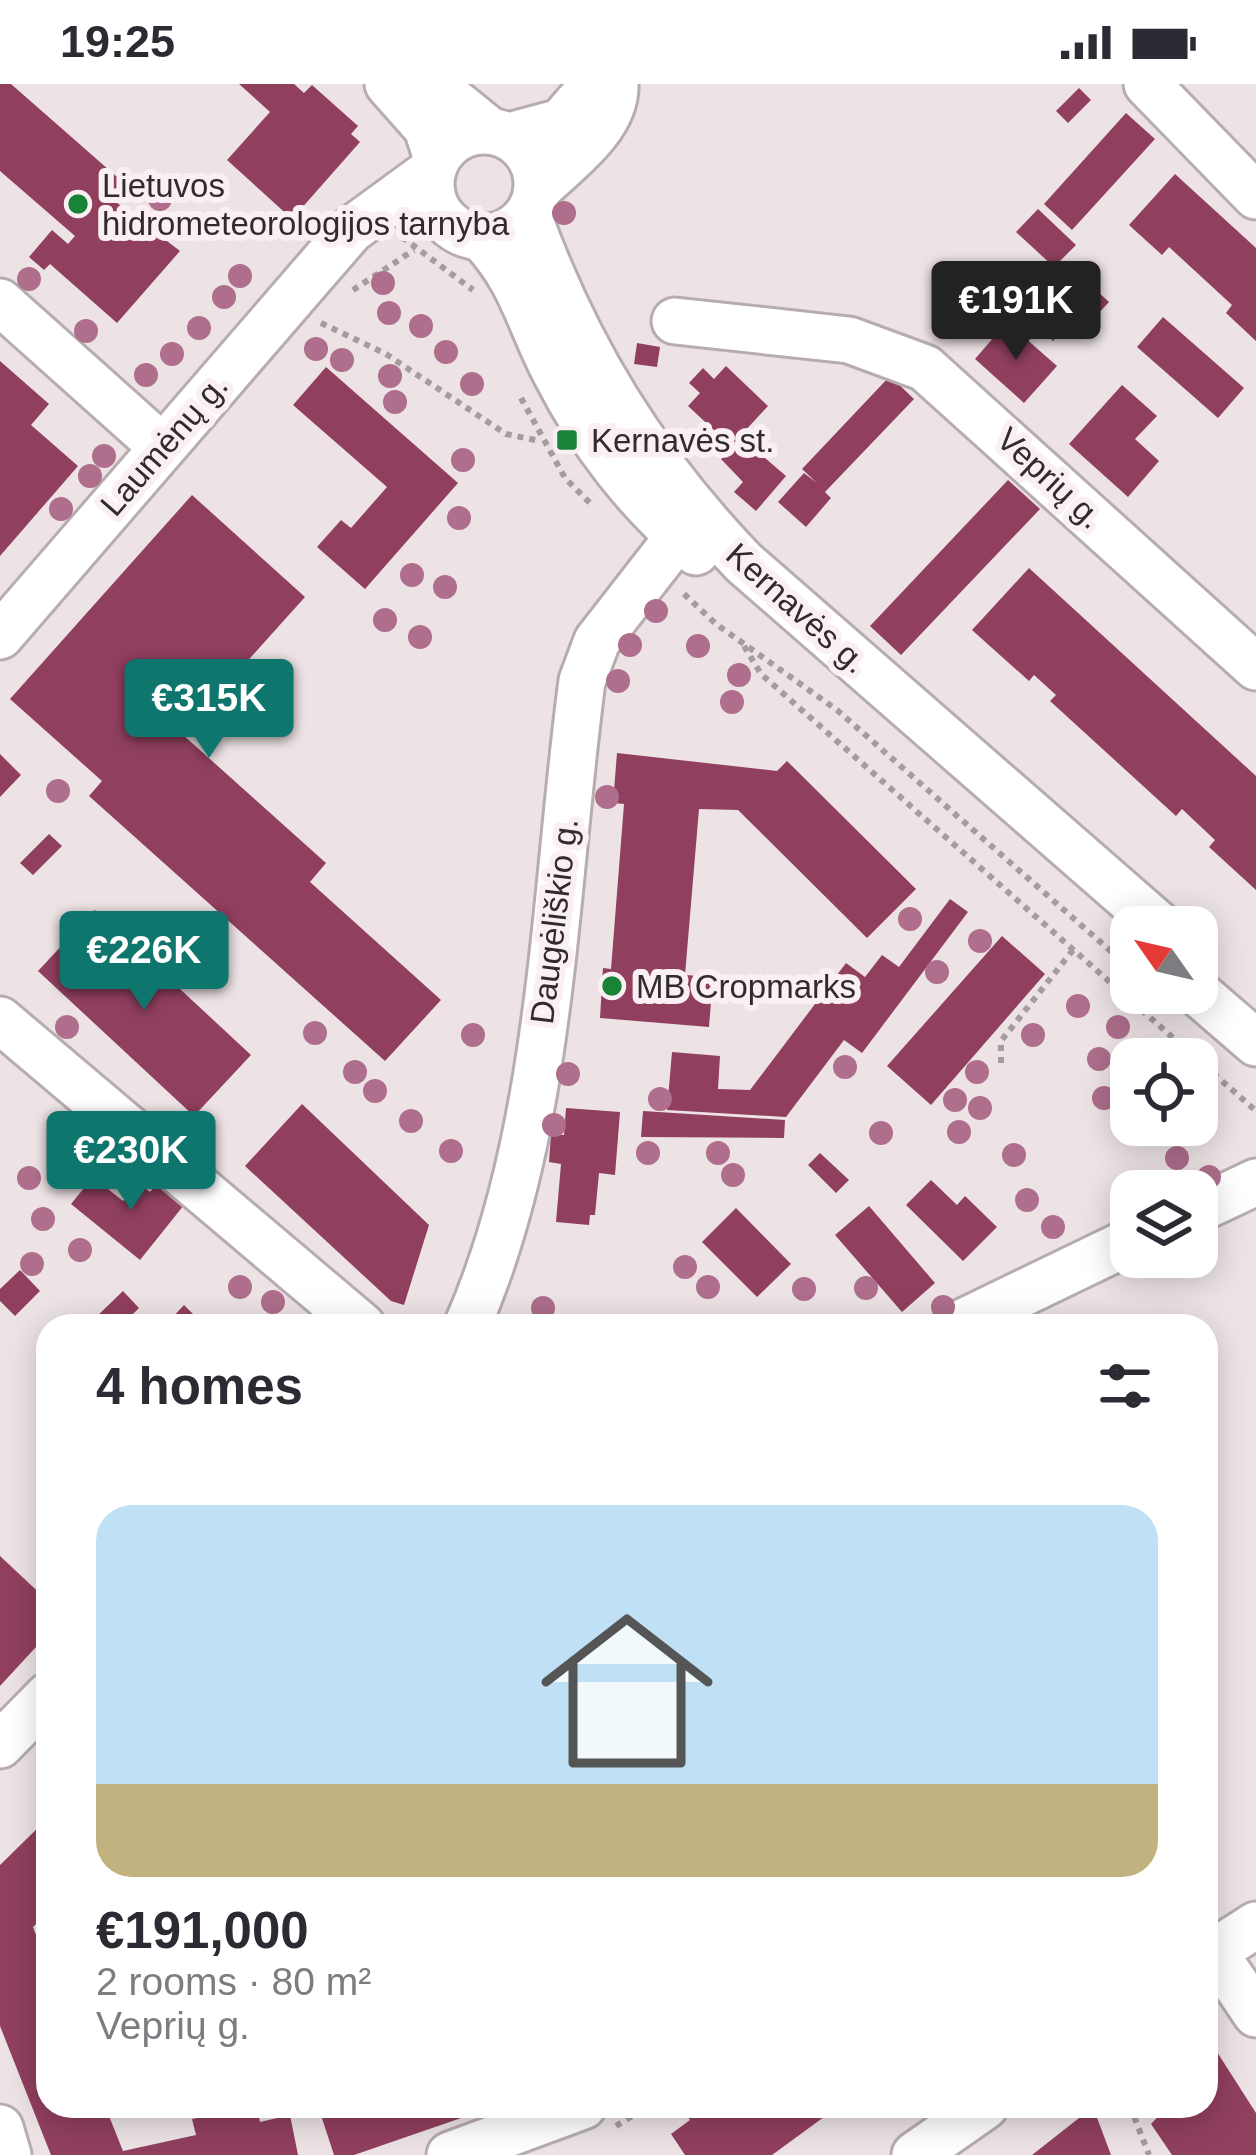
<!DOCTYPE html>
<meta charset="utf-8">
<style>
:root{--surface:#fff;--page:#f7f7f7;--text:#2b2b33;--muted:#7c7c81;--line:#e1e1e2;--accent:#0f766e}
body{margin:0;font-family:Arial,sans-serif;background:var(--page);color:var(--text);height:100vh;display:flex;flex-direction:column;font-size:45px;white-space:nowrap}
*{box-sizing:border-box;margin:0}
p{font-size:39px;color:var(--muted)}
.icon{flex:none;width:66px;height:66px;fill:none;stroke:currentColor;stroke-width:2;stroke-linecap:round;stroke-linejoin:round}
.map{position:relative;flex:1;overflow:hidden}
.side{position:absolute;left:36px;top:1230px;width:1182px;height:804px;display:flex;flex-direction:column;background:var(--surface);border-radius:36px;box-shadow:0 6px 30px #0003}
.side>*{flex:none}
.needle{width:78px;rotate:304deg}
.controls{position:absolute;left:1110px;top:822px;display:grid;gap:24px}
.controls a{display:grid;place-items:center;width:108px;height:108px;border-radius:24px;background:var(--surface);box-shadow:0 6px 30px #0003;font-size:60px}
.price{position:absolute;translate:-50% -102px;padding:0 27px;border-radius:12px;background:var(--accent);color:#fff;font-size:39px;line-height:78px;filter:drop-shadow(0 3px 6px #0008)}
.price::after{content:'';position:absolute;left:50%;top:72px;width:36px;height:27px;margin-left:-18px;background:inherit;clip-path:polygon(0 0,100% 0,50% 100%)}
.price.on{background:#222;color:#fff}
ul{padding:0;list-style:none}
li{display:grid;align-content:center;gap:24px;height:636px;padding:0 60px}
li+li{border-top:3px solid var(--line)}
li span{display:grid;place-items:center;height:372px;border-radius:36px;color:#555}
li>.icon{margin-inline-start:auto}
span .icon{width:216px;height:216px;fill:#fffc;stroke-width:1}
li b{font-size:51px}
h2{display:flex;justify-content:space-between;align-items:center;height:144px;padding:0 60px;font-size:51px}
.status{display:flex;justify-content:space-between;align-items:center;height:84px;padding:0 60px;background:var(--surface);direction:ltr}
.status svg{height:33px;fill:currentColor}
.map>svg:first-child{display:block}
.building{fill:#913f5f}
.lines{fill:none;stroke-linecap:round;stroke-linejoin:round}
.minor-casing{stroke:#b7adb0;stroke-width:51}
.path{stroke:#a49c9e;stroke-width:6;stroke-dasharray:6 6;stroke-linecap:butt}
.minor{stroke:#fff;stroke-width:45}
.tree{fill:#ae6e8c}
.poi-dot{fill:#198338;stroke:#faf0f3;stroke-width:4.5}
.labels{text-anchor:middle;dominant-baseline:central;stroke-width:12;stroke-linejoin:round;paint-order:stroke}
.poi-label{font-size:33px;fill:#302c2d;stroke:#faf0f3;text-anchor:start}
.street-label{font-size:33px;fill:#302c2d;stroke:#faf0f3}
</style>
<div class="status"><b>19:25</b><svg viewBox="0 0 49 12"><path d="M0 12V9h3v3zM5 12V6h3v6zM10 12V3h3v9zM15 12V0h3v12zM26 1h20v11H26zM47 4h2v5h-2z"/></svg></div>
<div class="map">
<svg width="1256" height="2071" viewBox="0 0 1256 2071">
<rect width="100%" height="100%" fill="#ede3e5"/>
<g class="building">
<polygon points="0,0 11,0 125,100 112,115 180,167 117,239 50,180 44,186 29,173 52,146 68,160 75,152 0,87"/>
<polygon points="239,0 294,0 304,9 312,1 358,42 351,50 360,58 292,135 227,76 270,28"/>
<polygon points="1079,4 1091,16 1068,39 1056,27"/>
<polygon points="1126,29 1155,55 1072,146 1044,120"/>
<polygon points="1175,90 1256,164 1256,257 1226,229 1232,221 1169,163 1162,171 1129,141"/>
<polygon points="1038,125 1076,161 1054,183 1016,148"/>
<polygon points="1061,195 1086,219 1097,207 1109,218 1078,251 1068,241 1053,257 1036,240 1050,223 1041,215"/>
<polygon points="1163,233 1244,304 1218,334 1137,263"/>
<polygon points="1007,238 1057,282 1024,319 975,275"/>
<polygon points="637,259 660,263 657,283 634,280"/>
<polygon points="0,277 49,320 31,341 78,382 0,472"/>
<polygon points="726,282 768,322 731,362 688,322 700,309 689,299 703,284 714,295"/>
<polygon points="326,283 458,399 365,505 317,463 341,436 351,444 387,403 293,321"/>
<polygon points="890,292 914,315 825,408 831,414 806,443 778,418 804,389 817,399 802,385"/>
<polygon points="1122,301 1157,332 1135,355 1159,377 1128,413 1069,360"/>
<polygon points="745,357 786,392 756,427 734,408 743,398 721,375"/>
<polygon points="1008,396 1040,425 901,571 870,542"/>
<polygon points="192,411 305,513 182,650 326,779 310,798 441,916 385,977 89,712 102,697 10,615"/>
<polygon points="1029,484 1256,692 1256,806 1209,763 1215,756 1182,725 1176,732 1050,617 1056,611 1034,591 1029,597 972,546"/>
<polygon points="617,669 777,687 787,677 916,805 867,854 738,726 699,725 685,891 713,893 709,943 600,934 603,884 611,885 624,720 613,719"/>
<polygon points="0,670 21,691 0,713"/>
<polygon points="49,750 62,762 33,791 20,779"/>
<polygon points="950,815 968,828 862,969 844,956 786,1033 667,1026 672,968 720,972 718,1005 750,1006 846,879 865,893 882,871 899,883"/>
<polygon points="95,826 251,971 194,1032 38,887"/>
<polygon points="1002,852 1045,890 931,1021 887,982"/>
<polygon points="302,1020 429,1141 404,1221 391,1217 245,1082"/>
<polygon points="566,1024 620,1028 615,1091 599,1089 595,1131 590,1131 589,1141 556,1138 561,1080 549,1078 551,1050 564,1051"/>
<polygon points="643,1027 785,1036 784,1054 641,1053"/>
<polygon points="820,1069 849,1096 836,1109 808,1081"/>
<polygon points="93,1093 123,1117 137,1098 150,1108 161,1095 188,1116 140,1176 71,1120"/>
<polygon points="931,1096 957,1121 965,1112 997,1143 963,1177 906,1121"/>
<polygon points="869,1122 935,1199 902,1228 835,1151"/>
<polygon points="736,1124 791,1180 757,1213 702,1158"/>
<polygon points="20,1186 40,1207 15,1232 0,1217 0,1205"/>
<polygon points="123,1207 139,1224 121,1242 99,1242 93,1236"/>
<polygon points="184,1221 205,1242 176,1242 170,1236"/>
<polygon points="0,1472 48,1517 48,1550 0,1602"/>
<polygon points="48,1734 48,1829 33,1843 48,1881 48,2022 105,2022 123,2067 196,2051 192,2035 257,2022 260,2038 290,2031 298,2071 51,2071 0,1942 0,1781"/>
<polygon points="1217,1968 1256,2029 1256,2071 1172,2071 1151,2040 1168,2022 1206,2022 1206,1980"/>
<polygon points="318,2022 493,2022 493,2023 354,2071 334,2071"/>
<polygon points="690,2022 839,2022 772,2071 685,2071 671,2050 690,2036 682,2025"/>
<polygon points="1093,2023 1111,2071 1032,2071"/>
</g>
<g class="lines">
<defs>
<g id="minor">
<polyline points="388,0 427,44 437,75"/>
<polyline points="432,0 489,46"/>
<polyline points="1147,0 1256,112"/>
<circle cx="484" cy="100" r="53"/>
<polyline points="509,52 561,38 594,0"/>
<path d="M537 106C565 79 617 43 615 0"/>
<path d="M528 131C577 266 644 375 744 479L1161 843"/>
<path d="M481 153C523 198 528 236 555 288 591 359 636 416 696 468"/>
<polyline points="0,218 161,362"/>
<polyline points="675,237 849,256 925,284 1256,583"/>
<polyline points="0,552 351,146 433,86"/>
<polyline points="1197,908 1256,959"/>
<polyline points="0,936 362,1242"/>
<polyline points="1197,1126 1256,1098"/>
<path d="M467 1242C553 1048 554 806 582 597L597 557 678 453"/>
<polyline points="955,1242 1131,1157"/>
<polyline points="0,1661 48,1612"/>
<polyline points="1214,1868 1256,1930"/>
<polyline points="1206,1873 1256,1841"/>
<polyline points="0,2044 8,2071"/>
<polyline points="450,2071 583,2022"/>
<polyline points="915,2071 985,2022"/>
</g>
</defs>
<use href="#minor" class="minor-casing"/>
<g class="path">
<polyline points="402,153 473,206"/>
<polyline points="353,206 414,166"/>
<polyline points="321,239 386,270 506,350 540,357"/>
<polyline points="521,314 565,394 593,422"/>
<polyline points="684,510 716,540 837,626 1131,885"/>
<polyline points="744,562 761,590 1256,1027"/>
<polyline points="1001,979 1001,957 1073,866"/>
<polyline points="1130,2022 1149,2071"/>
<polyline points="616,2042 649,2022"/>
</g>
<use href="#minor" class="minor"/>
</g>
<g class="tree">
<circle cx="160" cy="115" r="12"/>
<circle cx="564" cy="129" r="12"/>
<circle cx="188" cy="143" r="12"/>
<circle cx="240" cy="192" r="12"/>
<circle cx="29" cy="195" r="12"/>
<circle cx="383" cy="199" r="12"/>
<circle cx="224" cy="213" r="12"/>
<circle cx="389" cy="229" r="12"/>
<circle cx="421" cy="242" r="12"/>
<circle cx="199" cy="244" r="12"/>
<circle cx="86" cy="247" r="12"/>
<circle cx="316" cy="265" r="12"/>
<circle cx="446" cy="268" r="12"/>
<circle cx="172" cy="270" r="12"/>
<circle cx="342" cy="276" r="12"/>
<circle cx="146" cy="291" r="12"/>
<circle cx="390" cy="292" r="12"/>
<circle cx="472" cy="300" r="12"/>
<circle cx="395" cy="318" r="12"/>
<circle cx="104" cy="372" r="12"/>
<circle cx="463" cy="376" r="12"/>
<circle cx="90" cy="392" r="12"/>
<circle cx="61" cy="425" r="12"/>
<circle cx="459" cy="434" r="12"/>
<circle cx="412" cy="491" r="12"/>
<circle cx="445" cy="503" r="12"/>
<circle cx="656" cy="527" r="12"/>
<circle cx="385" cy="536" r="12"/>
<circle cx="420" cy="553" r="12"/>
<circle cx="630" cy="561" r="12"/>
<circle cx="698" cy="562" r="12"/>
<circle cx="739" cy="591" r="12"/>
<circle cx="618" cy="597" r="12"/>
<circle cx="732" cy="618" r="12"/>
<circle cx="58" cy="707" r="12"/>
<circle cx="607" cy="713" r="12"/>
<circle cx="910" cy="835" r="12"/>
<circle cx="980" cy="857" r="12"/>
<circle cx="937" cy="888" r="12"/>
<circle cx="1078" cy="922" r="12"/>
<circle cx="67" cy="943" r="12"/>
<circle cx="1118" cy="943" r="12"/>
<circle cx="315" cy="949" r="12"/>
<circle cx="473" cy="951" r="12"/>
<circle cx="1033" cy="951" r="12"/>
<circle cx="1099" cy="975" r="12"/>
<circle cx="845" cy="983" r="12"/>
<circle cx="355" cy="988" r="12"/>
<circle cx="977" cy="988" r="12"/>
<circle cx="568" cy="990" r="12"/>
<circle cx="375" cy="1007" r="12"/>
<circle cx="1104" cy="1014" r="12"/>
<circle cx="660" cy="1015" r="12"/>
<circle cx="955" cy="1016" r="12"/>
<circle cx="980" cy="1024" r="12"/>
<circle cx="411" cy="1037" r="12"/>
<circle cx="554" cy="1041" r="12"/>
<circle cx="959" cy="1048" r="12"/>
<circle cx="881" cy="1049" r="12"/>
<circle cx="84" cy="1067" r="12"/>
<circle cx="451" cy="1067" r="12"/>
<circle cx="648" cy="1069" r="12"/>
<circle cx="718" cy="1069" r="12"/>
<circle cx="1014" cy="1071" r="12"/>
<circle cx="1177" cy="1074" r="12"/>
<circle cx="733" cy="1091" r="12"/>
<circle cx="1209" cy="1093" r="12"/>
<circle cx="29" cy="1094" r="12"/>
<circle cx="1027" cy="1116" r="12"/>
<circle cx="43" cy="1135" r="12"/>
<circle cx="1053" cy="1143" r="12"/>
<circle cx="80" cy="1166" r="12"/>
<circle cx="32" cy="1180" r="12"/>
<circle cx="685" cy="1183" r="12"/>
<circle cx="240" cy="1203" r="12"/>
<circle cx="708" cy="1203" r="12"/>
<circle cx="866" cy="1204" r="12"/>
<circle cx="804" cy="1205" r="12"/>
<circle cx="273" cy="1218" r="12"/>
<circle cx="943" cy="1223" r="12"/>
<circle cx="543" cy="1224" r="12"/>
</g>
<g class="poi-dot">
<circle cx="78" cy="120" r="12"/>
<rect x="555" y="344" width="24" height="24" rx="6"/>
<circle cx="612" cy="902" r="12"/>
</g>
<g class="labels">
<g class="poi-label">
<text x="102" y="101">Lietuvos<tspan x="102" dy="38">hidrometeorologijos tarnyba</tspan></text>
<text x="591" y="356">Kernavės st.</text>
<text x="636" y="902">MB Cropmarks</text>
</g>
<g class="street-label">
<text transform="translate(164 361) rotate(-49)">Laumėnų g.</text>
<text transform="translate(1050 394) rotate(43)">Veprių g.</text>
<text transform="translate(797 524) rotate(42)">Kernavės g.</text>
<text transform="translate(554 837) rotate(-83)">Daugėliškio g.</text>
</g>
</g>
</svg>
<div class="controls">
<a><svg class="needle" viewBox="-14 -14 28 28"><path d="M0-13l5 13h-10z" fill="#e53935"/><path d="M0 13l5-13h-10z" fill="#7c7c81"/></svg></a>
<a><svg class="icon" aria-label="locate" viewBox="0 0 24 24"><circle cx="12" cy="12" r="6"/><path d="M12 2v4M12 18v4M2 12h4M18 12h4"/></svg></a>
<a><svg class="icon" aria-label="layers" viewBox="0 0 24 24"><path d="M12 4l9 5-9 5-9-5zM3 14l9 5 9-5"/></svg></a>
</div>
<b class="price on" style="left:1016px;top:279px">€191K</b>
<b class="price" style="left:209px;top:677px">€315K</b>
<b class="price" style="left:144px;top:929px">€226K</b>
<b class="price" style="left:131px;top:1129px">€230K</b>
<section class="side">
<h2>4 homes<svg class="icon" aria-label="filters" viewBox="0 0 24 24"><path d="M4 7h16M4 17h16"/><circle cx="9" cy="7" r="2"/><circle cx="15" cy="17" r="2"/></svg></h2>
<ul>
<li><span style="background:linear-gradient(#bfe0f5 75%,#c2b280 0)"><svg class="icon" aria-label="home" viewBox="0 0 24 24"><path d="M3 11l9-7 9 7M6 9v11h12V9"/></svg></span><div><b>€191,000</b><p>2 rooms · 80 m²</p><p>Veprių g.</p></div></li>
</ul>
</section>
</div>
